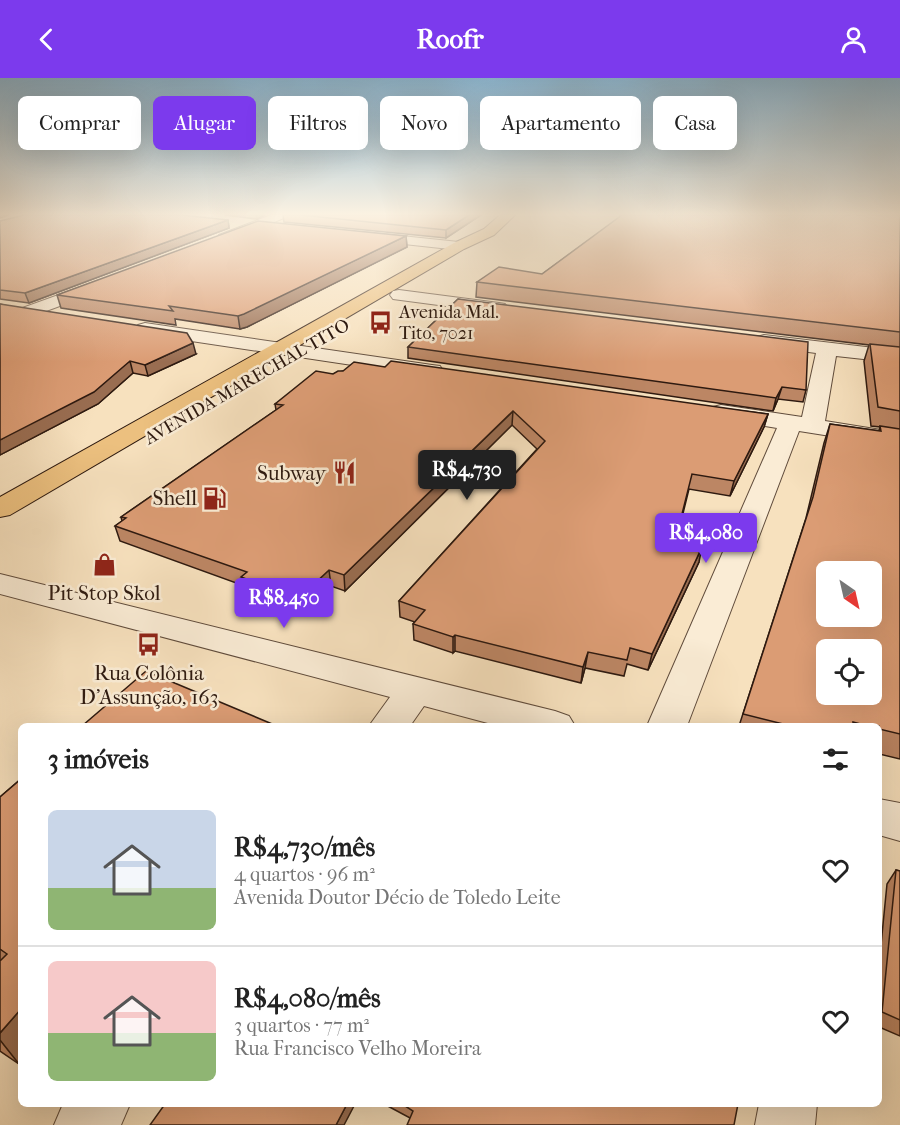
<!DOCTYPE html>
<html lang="pt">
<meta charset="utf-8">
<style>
:root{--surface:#fff;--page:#f6f6f6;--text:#222;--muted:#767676;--line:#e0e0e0;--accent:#7c3aed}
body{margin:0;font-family:"IM FELL French Canon",serif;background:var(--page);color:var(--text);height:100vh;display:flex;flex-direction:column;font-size:22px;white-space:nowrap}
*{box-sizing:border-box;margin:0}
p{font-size:20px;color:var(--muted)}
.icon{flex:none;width:33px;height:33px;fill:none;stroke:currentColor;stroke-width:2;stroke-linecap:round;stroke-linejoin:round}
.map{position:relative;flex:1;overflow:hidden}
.drawer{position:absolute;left:18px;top:645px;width:864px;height:384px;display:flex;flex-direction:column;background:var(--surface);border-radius:9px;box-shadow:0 6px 24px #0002}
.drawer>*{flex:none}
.hud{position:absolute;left:18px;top:18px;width:864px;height:54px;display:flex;gap:12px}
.needle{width:39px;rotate:146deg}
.buttons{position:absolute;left:816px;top:483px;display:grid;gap:12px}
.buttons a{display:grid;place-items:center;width:66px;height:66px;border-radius:9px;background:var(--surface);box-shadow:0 6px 24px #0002;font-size:30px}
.price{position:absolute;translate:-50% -51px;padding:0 14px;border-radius:6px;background:var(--accent);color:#fff;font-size:20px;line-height:39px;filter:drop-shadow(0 2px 3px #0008)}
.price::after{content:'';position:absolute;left:50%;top:36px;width:18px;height:14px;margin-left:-9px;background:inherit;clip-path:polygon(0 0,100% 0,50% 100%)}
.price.selected{background:#222;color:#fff}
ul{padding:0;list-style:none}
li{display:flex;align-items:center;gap:18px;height:150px;padding:0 30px}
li+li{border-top:2px solid var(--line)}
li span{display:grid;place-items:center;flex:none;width:168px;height:120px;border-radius:9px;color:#555}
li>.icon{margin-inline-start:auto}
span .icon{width:72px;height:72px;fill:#fffc;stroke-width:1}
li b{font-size:26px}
h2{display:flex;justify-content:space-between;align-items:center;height:72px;padding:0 30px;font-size:26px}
.chip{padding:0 21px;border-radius:9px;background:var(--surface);box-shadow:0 6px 24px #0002;font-size:21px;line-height:54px}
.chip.selected{background:var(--accent);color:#fff}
header{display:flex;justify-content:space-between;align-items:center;height:78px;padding:0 30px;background:var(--accent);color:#fff;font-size:27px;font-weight:700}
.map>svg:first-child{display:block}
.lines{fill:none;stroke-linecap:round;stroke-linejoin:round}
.minor-casing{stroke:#604c3c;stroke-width:2}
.primary-casing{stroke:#2e1a10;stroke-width:2}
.minor{fill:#faecd5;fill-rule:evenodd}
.primary{fill:#ecc07f;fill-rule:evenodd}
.wall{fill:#bc8664;stroke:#2e1a10;stroke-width:1.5}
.shaded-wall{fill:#996d51;stroke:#2e1a10;stroke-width:1.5}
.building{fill:#db9c74;stroke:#2e1a10;stroke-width:1.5;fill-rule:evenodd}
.labels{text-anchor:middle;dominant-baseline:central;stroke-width:5;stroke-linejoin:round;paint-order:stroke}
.far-poi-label{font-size:18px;fill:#2e1a10;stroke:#faecd5;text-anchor:start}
.far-street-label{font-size:18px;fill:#2e1a10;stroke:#faecd5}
.poi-label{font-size:21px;fill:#2e1a10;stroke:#faecd5;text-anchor:end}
</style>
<header><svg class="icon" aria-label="back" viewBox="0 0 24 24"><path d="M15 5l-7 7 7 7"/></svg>Roofr<svg class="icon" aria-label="person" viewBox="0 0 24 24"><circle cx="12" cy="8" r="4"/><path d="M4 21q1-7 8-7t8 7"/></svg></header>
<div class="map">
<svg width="900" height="1047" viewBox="0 0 900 1047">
<rect width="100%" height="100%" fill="#f7e1be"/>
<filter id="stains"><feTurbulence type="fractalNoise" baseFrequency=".00333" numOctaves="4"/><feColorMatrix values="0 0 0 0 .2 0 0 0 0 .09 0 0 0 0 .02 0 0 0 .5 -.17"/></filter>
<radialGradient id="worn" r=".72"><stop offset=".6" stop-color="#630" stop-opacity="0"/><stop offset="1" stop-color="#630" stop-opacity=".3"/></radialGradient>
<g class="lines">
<defs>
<g id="minor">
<polygon points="271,137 291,137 229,163 224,164 217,160 219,157"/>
<polygon points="363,154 459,164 466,168 459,172 358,161 356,158"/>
<polygon points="100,202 106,203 108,207 106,211 0,250 0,238"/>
<polygon points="399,212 499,225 505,226 508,230 505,234 499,235 393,221 390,217 393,213"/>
<polygon points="145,245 432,287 440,288 443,293 440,298 432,299 138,255 135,251 138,247"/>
<polygon points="764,257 900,273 900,285 836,278 825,343 900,355 900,369 799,353 687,648 647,648 777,350 721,341 713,339 709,334 713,329 721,327 802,339 816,275 757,267 754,263 757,259"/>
<polygon points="0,496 555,633 569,638 575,648 499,648 424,628 410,648 369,648 390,619 0,516"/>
<polygon points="879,721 900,725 900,763 879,757"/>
<polygon points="63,1026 130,1026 121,1047 54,1047"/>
<polygon points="759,1026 817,1026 815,1047 755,1047"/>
</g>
<polygon id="primary" points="500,137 515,137 494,157 464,171 10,437 0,439 0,419 454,165 484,151"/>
</defs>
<use href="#minor" class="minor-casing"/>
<use href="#primary" class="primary-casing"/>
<use href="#minor" class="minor"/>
<use href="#primary" class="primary"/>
</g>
<g class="wall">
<polygon points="225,137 265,137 257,141"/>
<polygon points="283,137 481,137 446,160 284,144"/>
<polygon points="619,137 900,137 900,681 879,676 879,648 739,648 806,440 824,365 830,346 879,353 880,349 871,348 864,283 869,267 476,219 477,204 542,196 622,138"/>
<polygon points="228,142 229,150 29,225 0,221 0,143"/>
<polygon points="406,158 407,169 247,249 240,251 175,241 176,247 61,230 57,217"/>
<polygon points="458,221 806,312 803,324 778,321 773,333 408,280 408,269"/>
<polygon points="0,226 196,276 148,298 133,295 98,326 0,377"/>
<polygon points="385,289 768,336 764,349 730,418 689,411 676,464 699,484 648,592 627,586 624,598 585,590 581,605 455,573 453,575 414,562 413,546 415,544 400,539 399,523 537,371 512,347 345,513 331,508 302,536 244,514 242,507 120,463 115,448 122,443 121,439 276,332 275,326 333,296 343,293"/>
<polygon points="21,701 21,984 19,986 0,973 0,719"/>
<polygon points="896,792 900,793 900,958 879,949 879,887 887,806"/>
<polygon points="384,1026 738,1026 410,1040"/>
</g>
<g class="shaded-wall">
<polygon points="0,137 9,137 0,140"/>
<polygon points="256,137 265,137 257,141"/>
<polygon points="469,137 481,137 446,160 446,152"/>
<polygon points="228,142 229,150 29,225 25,215"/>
<polygon points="406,158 407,169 247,249 240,251 238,238"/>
<polygon points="193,265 196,276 148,298 145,287"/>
<polygon points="130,283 133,295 98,326 0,377 0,362"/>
<polygon points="782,309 778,321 773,333 776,320"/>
<polygon points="513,333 512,347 345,513 344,497"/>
<polygon points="768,336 764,349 730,418 734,403"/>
<polygon points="702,469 699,484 648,592 652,576"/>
<polygon points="329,492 331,508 302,536 299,520"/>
<polygon points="455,557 455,573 453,575 453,559"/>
<polygon points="588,574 585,590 581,605 583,589"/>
<polygon points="21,931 21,984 19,986 0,962 0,955"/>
<polygon points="347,1026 355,1026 344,1047 336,1047"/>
</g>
<g class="building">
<polygon points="24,137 182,137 228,142 25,215 0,212 0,143"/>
<polygon points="301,137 469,137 446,152"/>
<polygon points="622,137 900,137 900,254 477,204 499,189 542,196"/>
<polygon points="258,143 406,158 244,236 238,238 169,228 173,233 57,217"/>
<polygon points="458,221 808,264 806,312 782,309 776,320 408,269"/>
<polygon points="0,226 187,255 193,265 145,287 130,283 94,314 0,362"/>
<polygon points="870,266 900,269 900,333 878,329"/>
<polygon points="391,283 768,336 734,403 692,396 675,464 702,469 652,576 630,570 627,582 588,574 583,589 455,557 453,559 413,546 425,532 399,523 545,363 513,333 344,497 329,492 299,520 241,499 247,494 115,448 126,440 121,439 283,327 275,326 316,293 333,296 338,293 343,293 354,284 385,289"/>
<path d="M830 346 881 353 880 348 900 351V656L879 651V648H868L853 644V648H791L743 636 813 419ZM826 494H872V538H826ZM826 572H872V616H826Z"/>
<polygon points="146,593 277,648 82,648"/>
<polygon points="21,701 21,931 0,955 0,883 7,876 0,871 0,719"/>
<polygon points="896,792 900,793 900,942 882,934"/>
<polygon points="165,1026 347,1026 336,1047 150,1047"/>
<polygon points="402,1026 738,1026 734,1047 407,1047 413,1033"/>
</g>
<linearGradient id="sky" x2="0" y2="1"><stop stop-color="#8ab7d4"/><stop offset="0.48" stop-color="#fbf2e2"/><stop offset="1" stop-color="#fbf2e2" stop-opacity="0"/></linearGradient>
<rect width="900" height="284" fill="url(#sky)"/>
<defs>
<symbol id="bus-bare" viewBox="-9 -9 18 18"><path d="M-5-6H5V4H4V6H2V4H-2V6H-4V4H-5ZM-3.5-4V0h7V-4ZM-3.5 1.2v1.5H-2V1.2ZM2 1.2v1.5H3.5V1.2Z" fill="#8f2418" stroke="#faecd5" stroke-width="2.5" paint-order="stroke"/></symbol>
<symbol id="restaurant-bare" viewBox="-9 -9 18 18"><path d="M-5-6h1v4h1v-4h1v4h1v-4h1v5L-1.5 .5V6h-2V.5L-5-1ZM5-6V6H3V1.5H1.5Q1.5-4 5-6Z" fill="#8f2418" stroke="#faecd5" stroke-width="2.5" paint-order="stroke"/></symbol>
<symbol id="fuel-bare" viewBox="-9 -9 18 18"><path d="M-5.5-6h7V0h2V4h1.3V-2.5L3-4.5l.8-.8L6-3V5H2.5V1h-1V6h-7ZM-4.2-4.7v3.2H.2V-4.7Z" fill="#8f2418" stroke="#faecd5" stroke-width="2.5" paint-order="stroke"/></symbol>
<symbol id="shop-bare" viewBox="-9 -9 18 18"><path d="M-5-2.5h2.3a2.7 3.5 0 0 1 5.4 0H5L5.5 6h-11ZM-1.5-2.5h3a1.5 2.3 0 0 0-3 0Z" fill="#8f2418" stroke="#faecd5" stroke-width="2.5" paint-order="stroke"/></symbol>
</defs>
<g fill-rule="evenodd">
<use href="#bus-bare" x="364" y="228" width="33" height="33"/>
<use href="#restaurant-bare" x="328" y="378" width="33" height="33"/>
<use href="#fuel-bare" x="198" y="404" width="33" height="33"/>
<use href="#shop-bare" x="88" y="470" width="33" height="33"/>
<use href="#bus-bare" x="132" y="550" width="33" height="33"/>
</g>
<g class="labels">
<g class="far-poi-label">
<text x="399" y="234">Avenida Mal.<tspan x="399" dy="21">Tito, 7021</tspan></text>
</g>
<g class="far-street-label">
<text transform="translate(247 304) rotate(-30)">AVENIDA MARECHAL TITO</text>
</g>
<g class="poi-label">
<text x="326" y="395">Subway</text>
<text x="197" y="420">Shell</text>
<text x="104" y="515" text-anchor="middle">Pit Stop Skol</text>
<text x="149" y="595" text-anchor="middle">Rua Colônia<tspan x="149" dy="24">D'Assunção, 163</tspan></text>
</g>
</g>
<rect width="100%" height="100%" filter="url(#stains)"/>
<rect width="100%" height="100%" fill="url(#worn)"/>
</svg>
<div class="buttons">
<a><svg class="needle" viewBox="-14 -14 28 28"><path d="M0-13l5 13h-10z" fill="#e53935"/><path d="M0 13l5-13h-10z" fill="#767676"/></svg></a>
<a><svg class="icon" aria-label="locate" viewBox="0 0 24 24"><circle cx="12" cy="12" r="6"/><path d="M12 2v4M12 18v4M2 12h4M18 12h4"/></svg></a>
</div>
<b class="price selected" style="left:467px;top:423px">R$4,730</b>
<b class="price" style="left:706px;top:486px">R$4,080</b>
<b class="price" style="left:284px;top:551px">R$8,450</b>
<div class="hud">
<a class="chip">Comprar</a>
<a class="chip selected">Alugar</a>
<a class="chip">Filtros</a>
<a class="chip">Novo</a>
<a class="chip">Apartamento</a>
<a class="chip">Casa</a>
</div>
<section class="drawer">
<h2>3 imóveis<svg class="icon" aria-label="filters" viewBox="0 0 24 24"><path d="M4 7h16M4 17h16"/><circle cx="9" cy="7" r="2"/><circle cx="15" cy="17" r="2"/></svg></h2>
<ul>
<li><span style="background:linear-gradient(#c9d6e8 65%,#8fb573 0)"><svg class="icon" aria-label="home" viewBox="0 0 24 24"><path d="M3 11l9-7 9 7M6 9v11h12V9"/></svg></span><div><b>R$4,730/mês</b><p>4 quartos · 96 m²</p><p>Avenida Doutor Décio de Toledo Leite</p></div><svg class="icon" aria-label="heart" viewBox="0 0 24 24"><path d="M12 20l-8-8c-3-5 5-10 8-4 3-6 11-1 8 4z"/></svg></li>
<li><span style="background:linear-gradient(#f6c9c9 60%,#8fb573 0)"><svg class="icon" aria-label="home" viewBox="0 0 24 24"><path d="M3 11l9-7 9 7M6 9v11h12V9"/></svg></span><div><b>R$4,080/mês</b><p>3 quartos · 77 m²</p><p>Rua Francisco Velho Moreira</p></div><svg class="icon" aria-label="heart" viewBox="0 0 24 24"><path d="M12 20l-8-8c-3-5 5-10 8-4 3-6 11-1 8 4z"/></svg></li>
</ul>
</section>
</div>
